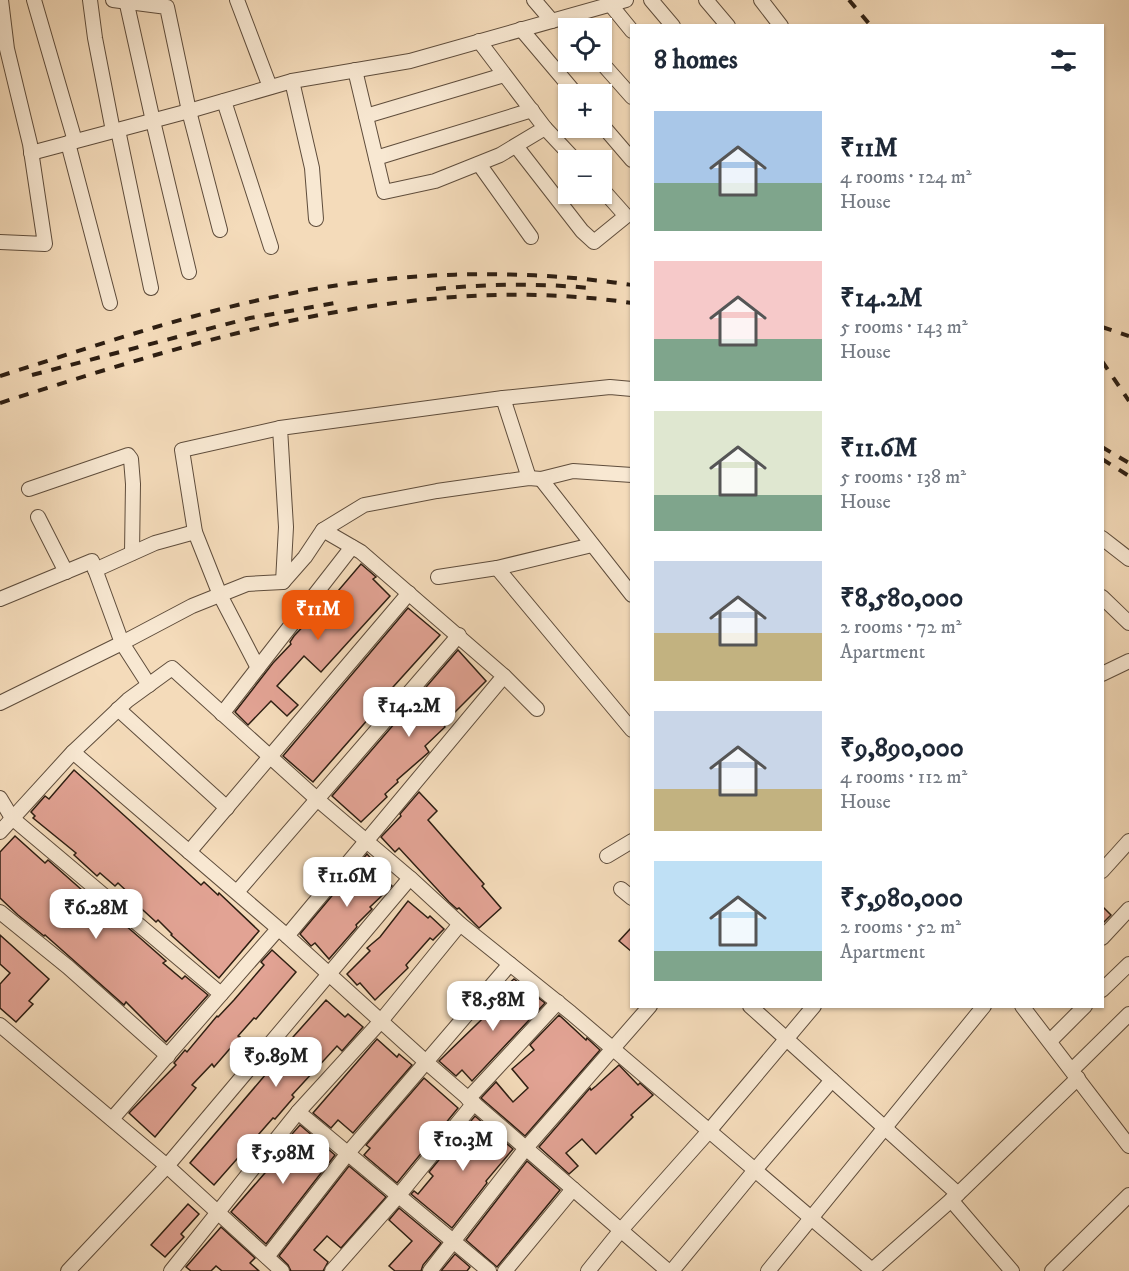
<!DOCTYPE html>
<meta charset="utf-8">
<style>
:root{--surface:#fff;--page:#f2f2f3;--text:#1f2937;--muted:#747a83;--accent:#ea580c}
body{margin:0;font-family:"IM FELL DW Pica",serif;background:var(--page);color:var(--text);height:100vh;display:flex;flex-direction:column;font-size:22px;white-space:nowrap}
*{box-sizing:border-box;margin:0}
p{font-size:20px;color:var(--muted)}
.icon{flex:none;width:33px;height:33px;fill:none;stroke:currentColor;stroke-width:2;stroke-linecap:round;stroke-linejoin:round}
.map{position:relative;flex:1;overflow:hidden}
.panel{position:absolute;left:630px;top:24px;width:474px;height:984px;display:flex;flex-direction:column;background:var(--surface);border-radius:0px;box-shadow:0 2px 4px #0004}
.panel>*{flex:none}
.tools{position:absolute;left:558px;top:18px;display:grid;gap:12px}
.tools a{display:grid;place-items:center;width:54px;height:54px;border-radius:0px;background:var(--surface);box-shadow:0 2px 4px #0004;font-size:30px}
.price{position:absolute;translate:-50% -51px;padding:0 14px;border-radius:12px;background:#fff;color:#222;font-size:20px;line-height:39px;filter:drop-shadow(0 2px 3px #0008)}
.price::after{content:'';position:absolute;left:50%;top:36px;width:18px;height:14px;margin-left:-9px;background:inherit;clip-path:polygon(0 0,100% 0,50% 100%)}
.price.active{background:var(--accent);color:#fff}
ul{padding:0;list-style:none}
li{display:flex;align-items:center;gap:18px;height:150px;padding:0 24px}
li span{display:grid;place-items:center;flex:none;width:168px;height:120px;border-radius:0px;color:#555}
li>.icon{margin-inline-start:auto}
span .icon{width:72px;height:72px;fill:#fffc;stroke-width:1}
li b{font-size:26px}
h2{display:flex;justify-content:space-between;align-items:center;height:72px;padding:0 24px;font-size:26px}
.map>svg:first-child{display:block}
.building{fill:#e2a394;stroke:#2d1e12;stroke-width:1.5}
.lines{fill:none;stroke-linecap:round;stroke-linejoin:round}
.minor-casing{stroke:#5f4d3c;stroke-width:16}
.minor{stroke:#f8e8d2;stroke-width:14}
.rail{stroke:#2d1e12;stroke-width:4;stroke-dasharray:10 10;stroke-linecap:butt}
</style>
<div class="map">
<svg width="1129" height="1271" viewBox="0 0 1129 1271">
<rect width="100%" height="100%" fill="#f4dbba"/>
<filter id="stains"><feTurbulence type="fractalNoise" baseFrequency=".00333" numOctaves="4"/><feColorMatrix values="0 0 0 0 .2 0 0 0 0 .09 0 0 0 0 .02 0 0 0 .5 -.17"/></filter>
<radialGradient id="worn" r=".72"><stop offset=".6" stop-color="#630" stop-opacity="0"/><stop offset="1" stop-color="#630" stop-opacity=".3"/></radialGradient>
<g class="building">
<polygon points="361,564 376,577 373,579 390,596 321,672 304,656 277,686 298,705 287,716 271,701 248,725 235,712 273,663 291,644 290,642 294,636 313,616 315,618"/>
<polygon points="408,608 440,635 375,707 377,709 313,782 283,756"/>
<polygon points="458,650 486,681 443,724 445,727 425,746 429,752 397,780 398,782 385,794 387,797 361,822 332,796"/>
<polygon points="74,770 201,885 204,882 218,895 219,893 259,931 219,978 171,935 172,934 158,920 156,922 132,900 134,898 118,883 115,886 100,873 97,876 74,855 76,853 33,818 35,816 31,812 45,796 49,799"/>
<polygon points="419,792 437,811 428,820 484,884 482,886 501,908 479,928 459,908 457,909 449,902 399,848 395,852 381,837 401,816 400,814"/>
<polygon points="15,836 45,863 48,860 117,921 118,919 140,938 166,961 163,963 182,979 185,976 208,995 166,1042 126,1002 124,1005 45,935 44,936 18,915 0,898 0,852"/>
<polygon points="367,854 380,868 377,870 392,886 370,907 372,909 356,925 357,927 329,959 315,943 311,946 300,934"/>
<polygon points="408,901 428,918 430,916 444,929 433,940 430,938 406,965 408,968 375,1000 360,983 357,985 347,974 370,951 367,948 380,937"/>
<polygon points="1102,906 1111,915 1102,924"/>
<polygon points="632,927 632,952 619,941"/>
<polygon points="0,935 49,979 29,1001 33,1004 16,1022 0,1008 0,984 10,973 0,964"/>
<polygon points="272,950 296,972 256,1019 254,1018 238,1036 240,1037 214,1067 212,1064 192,1085 196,1088 155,1137 129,1113 176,1065 174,1063 185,1050 187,1052 217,1016 218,1017 234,1000 264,965 261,962"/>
<polygon points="514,979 545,1003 472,1081 462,1070 456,1076 439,1061 511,991 506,986"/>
<polygon points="326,1000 345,1017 348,1014 363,1027 342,1051 337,1046 292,1095 294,1097 275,1119 273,1118 214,1185 190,1163 272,1067 269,1064"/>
<polygon points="559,1015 586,1040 587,1038 600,1050 525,1136 481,1098 496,1082 513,1102 528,1088 512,1069 534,1050 530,1045"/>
<polygon points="377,1039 397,1057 399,1054 412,1065 353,1133 338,1120 331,1128 313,1113"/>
<polygon points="619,1065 638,1085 640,1083 653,1095 631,1115 633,1117 596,1154 582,1139 566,1153 578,1166 569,1174 539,1147 590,1088 591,1090 596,1086"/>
<polygon points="424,1078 458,1108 397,1183 364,1155 370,1148 366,1145"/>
<polygon points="475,1116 513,1149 486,1181 487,1183 452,1228 411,1194 414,1191 418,1194 433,1176 429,1172"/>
<polygon points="300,1125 335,1155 266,1244 231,1212 271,1166 294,1137 292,1134"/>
<polygon points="527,1161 560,1190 497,1267 466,1240"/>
<polygon points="349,1166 386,1197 341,1248 327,1236 314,1250 328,1262 323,1271 291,1271 288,1265 279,1256"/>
<polygon points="188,1204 199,1214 181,1234 184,1237 165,1257 151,1245"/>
<polygon points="399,1208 441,1243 423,1265 421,1271 395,1271 389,1266 412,1241 389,1220"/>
<polygon points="221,1227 255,1258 250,1263 259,1271 222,1271 216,1266 211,1271 191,1271 186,1267"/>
<polygon points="455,1254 470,1267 467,1271 441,1271"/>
</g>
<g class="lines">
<defs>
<g id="minor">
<polyline points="34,0 75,141"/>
<polyline points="90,0 95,38 113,131"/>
<polyline points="113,0 167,7 189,111 220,230"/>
<polyline points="126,0 153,121 189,272"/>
<polyline points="237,0 270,87"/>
<polyline points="534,0 552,21"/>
<polyline points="651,0 673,26"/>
<polyline points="706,0 728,26"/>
<polyline points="761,0 781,26"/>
<polyline points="610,4 632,31"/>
<polyline points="521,29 576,94"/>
<polyline points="601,62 632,97"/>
<polyline points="355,70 384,192 435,181 500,155 545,128 479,41"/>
<polyline points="292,81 312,168 316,219"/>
<polyline points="224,101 271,247"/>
<polyline points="366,116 504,75"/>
<polyline points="602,125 632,160"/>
<polyline points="545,128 575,160"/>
<polyline points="118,130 151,288"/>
<polyline points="68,143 110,303"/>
<polyline points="516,146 582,231 594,242 626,216 602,189"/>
<polyline points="31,153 189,111 292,81 410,61 626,0"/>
<polyline points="376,158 532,110"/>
<polyline points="479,164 531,237"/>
<polyline points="0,242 45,244 30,144 7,49 1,0"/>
<polyline points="503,398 610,387 632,389"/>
<polyline points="541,479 632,595"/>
<polyline points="29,489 128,455 131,459 133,484 132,553"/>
<polyline points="38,517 66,572"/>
<polyline points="1102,538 1129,559"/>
<polyline points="497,568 632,730"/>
<polyline points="95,570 155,543 195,532"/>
<polyline points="438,577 497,568 592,545"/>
<polyline points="283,582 286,527 280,428 503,398 529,478"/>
<polyline points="1102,597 1129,623"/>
<polyline points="0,599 92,561 122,643 149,685"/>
<polyline points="258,668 220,595 195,532 182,450 280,428"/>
<polyline points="1102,674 1129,661"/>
<polyline points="504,676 537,709"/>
<polyline points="0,703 122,643 192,606 247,584 283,582 305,557 323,530 364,505 437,491 529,478 541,479 573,471 632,475"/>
<polyline points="118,709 227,808"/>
<polyline points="222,714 352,547"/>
<polyline points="73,752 128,700 172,668 318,800 410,878 460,924 571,1013 872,1270"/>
<polyline points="0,798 12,818 221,994"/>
<polyline points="0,832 73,752 287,936 426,1062 668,1271"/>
<polyline points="189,852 409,593"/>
<polyline points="607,856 632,841"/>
<polyline points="1102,871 1129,841"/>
<polyline points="621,889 632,898"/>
<polyline points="237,892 459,635"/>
<polyline points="0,912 68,967 168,1056"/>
<polyline points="287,936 504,676 361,552 323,530"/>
<polyline points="1102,938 1129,909"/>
<polyline points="1102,990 1129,964"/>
<polyline points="750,1006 958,1194"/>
<polyline points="1022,1006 1129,1146"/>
<polyline points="0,1025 167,1166 282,1271"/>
<polyline points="1050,1041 1085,1006"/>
<polyline points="1072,1070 1129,1014"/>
<polyline points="468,1099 558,1002"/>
<polyline points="298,1112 489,1271"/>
<polyline points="112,1119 278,929"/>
<polyline points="951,1200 1012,1271"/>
<polyline points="267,1257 348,1153 510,964"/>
<polyline points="68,1271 167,1166 410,878"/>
<polyline points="171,1271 298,1112 381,1021 460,924"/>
<polyline points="332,1271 399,1195 474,1103"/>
<polyline points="430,1271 526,1148 650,1006"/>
<polyline points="505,1271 573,1189"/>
<polyline points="588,1271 621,1230 709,1131 814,1006"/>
<polyline points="672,1271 755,1170 832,1080"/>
<polyline points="768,1271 984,1006"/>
<polyline points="871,1271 958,1194 1078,1078"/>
<polyline points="1052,1271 1129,1195"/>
</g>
</defs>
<use href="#minor" class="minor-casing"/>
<use href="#minor" class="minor"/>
<g class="rail">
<polyline points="849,0 871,26"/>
<path d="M436 289C487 284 538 283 589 288"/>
<polyline points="1102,327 1129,336"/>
<polyline points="1102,361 1129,401"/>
<polyline points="32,375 250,318 335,303"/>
<path d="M0 376C95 346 190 313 288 294 401 271 518 268 632 285"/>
<path d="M0 403C203 338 416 271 632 303"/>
<polyline points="1102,447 1129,463"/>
<polyline points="1102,459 1129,476"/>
</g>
</g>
<rect width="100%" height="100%" filter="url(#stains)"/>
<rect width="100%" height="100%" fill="url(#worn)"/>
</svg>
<div class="tools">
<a><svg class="icon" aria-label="locate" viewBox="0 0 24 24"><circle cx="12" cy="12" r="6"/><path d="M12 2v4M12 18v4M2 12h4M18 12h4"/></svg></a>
<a>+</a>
<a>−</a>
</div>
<b class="price active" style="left:318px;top:641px">₹11M</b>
<b class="price" style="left:409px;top:738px">₹14.2M</b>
<b class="price" style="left:347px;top:908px">₹11.6M</b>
<b class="price" style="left:96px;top:940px">₹6.28M</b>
<b class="price" style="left:493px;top:1032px">₹8.58M</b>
<b class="price" style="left:276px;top:1088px">₹9.89M</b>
<b class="price" style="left:463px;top:1172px">₹10.3M</b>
<b class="price" style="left:283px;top:1185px">₹5.98M</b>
<section class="panel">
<h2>8 homes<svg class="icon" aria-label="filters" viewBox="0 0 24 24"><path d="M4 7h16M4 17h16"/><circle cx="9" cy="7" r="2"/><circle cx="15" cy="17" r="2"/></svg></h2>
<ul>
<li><span style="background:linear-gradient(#a9c7e8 60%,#7fa58c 0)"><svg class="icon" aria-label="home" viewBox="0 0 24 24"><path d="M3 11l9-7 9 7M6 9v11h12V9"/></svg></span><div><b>₹11M</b><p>4 rooms · 124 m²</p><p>House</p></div></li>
<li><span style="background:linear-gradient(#f6c9c9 65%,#7fa58c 0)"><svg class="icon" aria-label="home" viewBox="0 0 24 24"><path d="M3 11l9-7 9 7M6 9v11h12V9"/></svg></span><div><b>₹14.2M</b><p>5 rooms · 143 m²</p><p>House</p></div></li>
<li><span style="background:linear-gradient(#dfe7d0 70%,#7fa58c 0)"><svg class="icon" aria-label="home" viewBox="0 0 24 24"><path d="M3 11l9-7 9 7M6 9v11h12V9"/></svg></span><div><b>₹11.6M</b><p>5 rooms · 138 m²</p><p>House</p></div></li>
<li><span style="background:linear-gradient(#c9d6e8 60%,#c2b280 0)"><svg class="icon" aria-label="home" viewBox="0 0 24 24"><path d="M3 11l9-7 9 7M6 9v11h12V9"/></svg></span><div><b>₹8,580,000</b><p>2 rooms · 72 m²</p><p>Apartment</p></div></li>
<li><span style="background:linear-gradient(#c9d6e8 65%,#c2b280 0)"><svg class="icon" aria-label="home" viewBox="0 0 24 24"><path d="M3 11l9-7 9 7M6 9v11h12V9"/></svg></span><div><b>₹9,890,000</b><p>4 rooms · 112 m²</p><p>House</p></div></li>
<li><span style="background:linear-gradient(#bfe0f5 75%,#7fa58c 0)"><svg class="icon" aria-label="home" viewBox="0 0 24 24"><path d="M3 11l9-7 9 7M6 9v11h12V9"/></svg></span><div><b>₹5,980,000</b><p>2 rooms · 52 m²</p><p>Apartment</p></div></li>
</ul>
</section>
</div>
